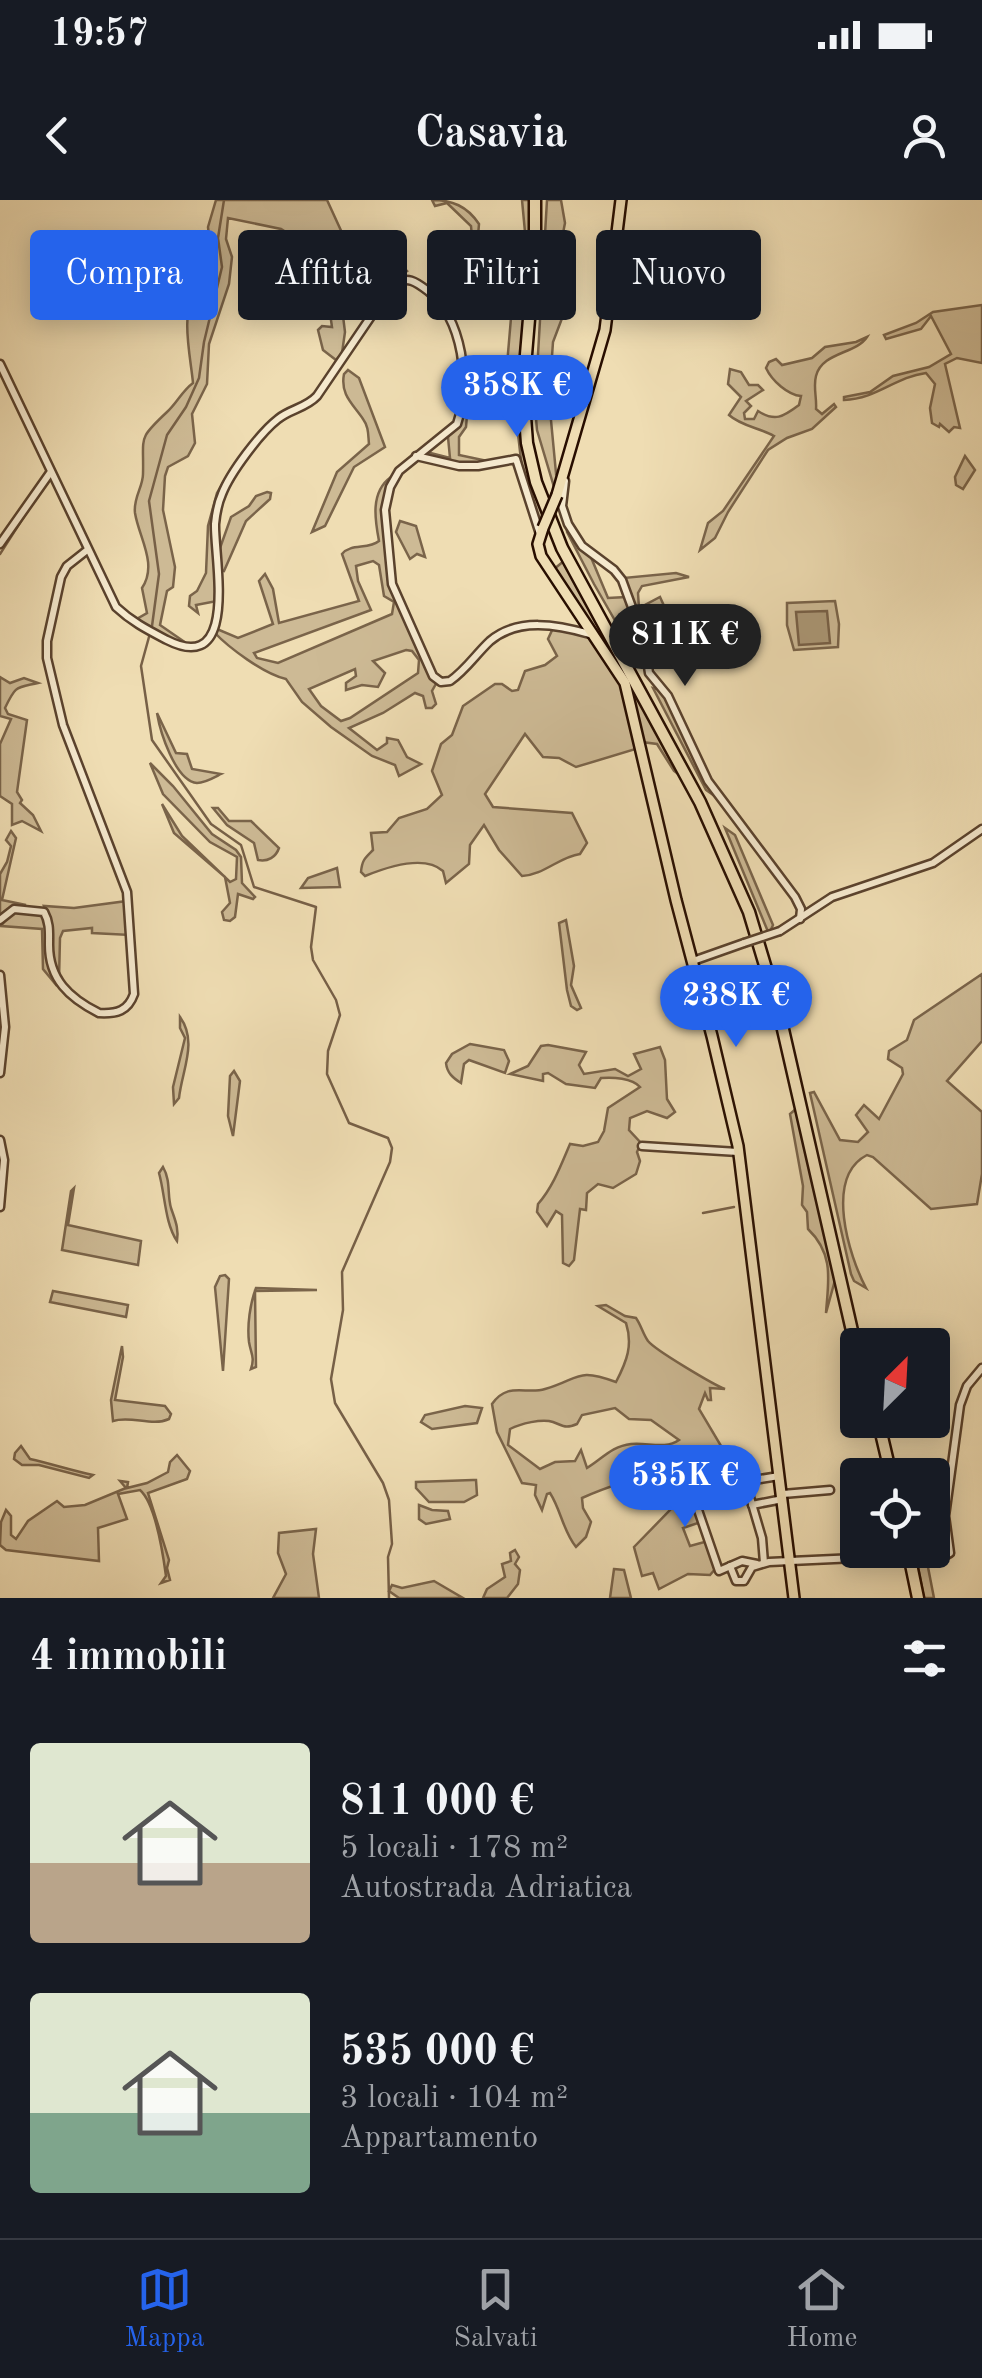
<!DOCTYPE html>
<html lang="it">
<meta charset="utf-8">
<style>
:root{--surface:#171b24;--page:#242831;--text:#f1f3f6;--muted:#9ea1a6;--line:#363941;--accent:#2563eb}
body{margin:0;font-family:"Old Standard TT",serif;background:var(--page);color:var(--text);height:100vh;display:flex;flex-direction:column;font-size:38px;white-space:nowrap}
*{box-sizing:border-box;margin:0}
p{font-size:32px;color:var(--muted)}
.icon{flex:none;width:55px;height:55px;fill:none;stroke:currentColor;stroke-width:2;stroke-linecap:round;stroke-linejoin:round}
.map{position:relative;height:1398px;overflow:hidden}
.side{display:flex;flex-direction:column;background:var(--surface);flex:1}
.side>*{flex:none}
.guide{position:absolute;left:30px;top:30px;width:922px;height:90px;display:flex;gap:20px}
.needle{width:65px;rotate:24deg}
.tools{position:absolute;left:840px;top:1128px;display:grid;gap:20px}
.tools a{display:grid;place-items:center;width:110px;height:110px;border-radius:10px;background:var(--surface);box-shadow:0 5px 25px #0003;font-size:50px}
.price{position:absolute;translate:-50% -85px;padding:0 22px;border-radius:35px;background:var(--accent);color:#fff;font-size:32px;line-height:65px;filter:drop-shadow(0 2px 5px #0008)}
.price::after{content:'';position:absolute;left:50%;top:60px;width:30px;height:22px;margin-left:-15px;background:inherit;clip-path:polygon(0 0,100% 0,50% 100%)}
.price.active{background:#222;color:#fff}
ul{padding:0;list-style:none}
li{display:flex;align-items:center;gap:30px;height:250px;padding:0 30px}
li span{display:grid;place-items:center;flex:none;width:280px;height:200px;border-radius:10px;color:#555}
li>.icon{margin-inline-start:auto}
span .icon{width:120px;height:120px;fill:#fffc;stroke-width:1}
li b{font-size:42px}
h2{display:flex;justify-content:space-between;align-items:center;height:120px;padding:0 30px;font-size:42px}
.chip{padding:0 35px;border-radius:10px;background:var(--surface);box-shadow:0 5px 25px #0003;font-size:35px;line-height:90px}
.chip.active{background:var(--accent);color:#fff}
.status{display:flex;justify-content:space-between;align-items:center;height:70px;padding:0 50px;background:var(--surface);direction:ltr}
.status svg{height:28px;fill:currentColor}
header{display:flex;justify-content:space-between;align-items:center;height:130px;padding:0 30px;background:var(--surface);font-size:45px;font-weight:700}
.menu{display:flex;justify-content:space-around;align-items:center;height:140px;border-top:2px solid var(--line);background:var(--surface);font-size:28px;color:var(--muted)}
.menu a{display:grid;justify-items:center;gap:5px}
.menu .active{color:var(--accent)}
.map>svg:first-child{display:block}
.green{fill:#cdba95;stroke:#7a644a;stroke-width:2.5;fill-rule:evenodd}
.water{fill:#ab9776;stroke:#776047;stroke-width:2.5}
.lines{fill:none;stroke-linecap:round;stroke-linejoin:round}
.stream{stroke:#776047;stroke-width:2.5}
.minor-casing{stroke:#5a422d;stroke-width:11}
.major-casing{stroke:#280e00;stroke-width:14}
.highway-casing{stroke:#280e00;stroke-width:15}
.minor{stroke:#f5e9ce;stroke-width:6}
.major{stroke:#efddb3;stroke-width:9}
.highway{stroke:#efddb3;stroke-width:10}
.minor-bridge-casing{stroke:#5a422d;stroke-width:11;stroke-linecap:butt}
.major-bridge-casing{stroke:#280e00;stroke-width:14;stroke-linecap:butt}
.minor-bridge{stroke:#f5e9ce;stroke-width:6}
.major-bridge{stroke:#efddb3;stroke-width:9}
</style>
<div class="status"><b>19:57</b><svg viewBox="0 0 49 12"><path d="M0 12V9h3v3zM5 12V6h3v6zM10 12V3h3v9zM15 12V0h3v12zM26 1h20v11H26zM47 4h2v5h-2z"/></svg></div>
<header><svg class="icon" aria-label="back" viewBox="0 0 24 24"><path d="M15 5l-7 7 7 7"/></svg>Casavia<svg class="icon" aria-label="person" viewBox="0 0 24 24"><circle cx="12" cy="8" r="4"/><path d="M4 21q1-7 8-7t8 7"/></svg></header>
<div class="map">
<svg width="982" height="1398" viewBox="0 0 982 1398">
<rect width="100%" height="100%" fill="#efddb3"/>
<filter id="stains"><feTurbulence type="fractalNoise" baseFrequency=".002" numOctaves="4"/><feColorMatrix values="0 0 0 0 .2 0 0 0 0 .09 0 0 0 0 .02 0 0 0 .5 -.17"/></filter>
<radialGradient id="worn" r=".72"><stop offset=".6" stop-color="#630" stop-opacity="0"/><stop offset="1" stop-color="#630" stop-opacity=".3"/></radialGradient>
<g class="green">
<path d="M216 0H327L349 48 333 53 330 75 340 92 345 132 342 153 336 160 323 150 318 130 322 126 332 127 327 92 312 75 307 56 295 38 281 29 228 18 226 39 232 57 229 84 209 144 207 184 192 214 195 243 188 256 168 267 165 276 163 310 175 367 173 387 167 391 160 425 186 443 183 445 135 420 147 413 142 388C158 364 139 338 135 313 133 298 143 287 143 274 144 236 137 240 167 212 177 203 182 191 193 183 191 159 179 109 197 93L205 98V106L209 110 213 74 208 27Z"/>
<path d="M432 0C452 0 467 6 479 24L475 70 471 26 447 3 435 6Z"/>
<polygon points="522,0 529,0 532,19 517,195 535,292 544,317 540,322 522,269 515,207 504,200 515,71 478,71 479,67 507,66 520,61 525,32"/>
<polygon points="547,0 561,0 565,23 550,99 565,101 567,92 572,92 553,142 549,199 556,273 561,267 554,287 537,230 535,206"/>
<polygon points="121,38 125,40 116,77 81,54 104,40"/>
<path d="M355 60 363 77 361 86 369 94C386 82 372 76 404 68L407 71 386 87 365 119 360 114V93L351 73Z"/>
<path d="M982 105V163L957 158 945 164 960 228 954 227 949 232 940 224 939 227 932 223 930 208 935 184 926 173C895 177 877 199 844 200V197L870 192 893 176 929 167 951 154 931 116 921 129 886 139 884 135 916 123 933 112Z"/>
<path d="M867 137C856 154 822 152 816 176 813 187 817 198 816 209L822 214 834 204 836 207 812 229 787 238 768 250 728 312 715 338 700 350 708 323 723 311 774 236C760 228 741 226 729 215L741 197 728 184 730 169 741 172 749 185H758L763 190 746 201 751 206 744 213 745 219H754L758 211C775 222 783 217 799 205L801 196C788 195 772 181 766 168L769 162 776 159 782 165 812 158 825 147 856 142Z"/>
<path d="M348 170 359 178 385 247 354 267 325 326 312 332 337 272 369 244C368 235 369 227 363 219 353 204 340 195 344 174Z"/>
<polygon points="468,204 466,227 459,237 459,255 492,262 459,265 419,256 427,252 450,258 448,237"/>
<polygon points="965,256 975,270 963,289 956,285 955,277"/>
<path d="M391 277 387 293 390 377 437 482 432 491 436 504 432 508H426L423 496 415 493 383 513 349 528 377 550 387 543V538L398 540 407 557 421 564 399 576 395 565 372 556 331 527 302 502 286 479C264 474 229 448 214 432L217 429 238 438 273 424 259 381 265 374 273 389 279 423 359 401 342 354C351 343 368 350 379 341 375 320 370 292 391 277ZM373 361 379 365 384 396 394 402 392 414 278 463 257 458 254 453 371 410 358 381 356 366ZM406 450 412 451 419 460 418 473 350 518 341 521 321 506 309 489 355 469 356 476 346 483V490L362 485 378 487 385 473 373 461Z"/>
<polygon points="226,278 218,300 217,401 196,405 198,413 189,406 190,396 197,391 206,373 208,326 217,293"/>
<polygon points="267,292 271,293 270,299 246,321 224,371 220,370 220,348 231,317 249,306 256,296"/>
<polygon points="400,321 416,326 425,357 417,354 410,359 396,332"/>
<path d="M567 325 590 355 608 398 626 397 623 378 676 373 689 377 642 386 638 393 639 408 660 397 665 408C665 418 664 422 671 432L650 446 656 440 645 418 642 423 648 442 640 464 594 384 567 332Z"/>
<polygon points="565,360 681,576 674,571 657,544 642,542 623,472 553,370"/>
<polygon points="835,401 839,424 838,447 794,450 787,425 787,403"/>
<path d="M554 426C567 430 582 431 592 439 624 461 630 513 639 548L576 567 559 558 543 557 525 534 485 594 493 607 572 613 587 643 580 654C559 657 544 675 522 676L499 650 484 625 470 645 469 664 446 683 443 671C424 654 387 667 365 676L361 672C362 660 365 658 373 650L371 633 387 632 399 618 427 609 442 595 432 571 441 544 452 535 463 506 495 484H502L512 491 518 490 525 471 545 465 557 456 548 439Z"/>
<path d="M0 477 10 483 24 478 38 483C16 488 16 485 5 508L8 514 27 520 17 592 22 600 20 603 33 615 41 631 22 621 12 625V604L0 596V544L11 519 0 516Z"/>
<polygon points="653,488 663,490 716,597 706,590"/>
<path d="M157 513 176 553 187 554 192 569 221 574C215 577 205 583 197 583 175 581 160 531 157 513Z"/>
<polygon points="150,563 173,586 212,634 236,650 241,657 242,683 255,697 253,699 238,694 235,717 230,721 224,720 222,712 230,703 225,677 174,633 162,604 182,636 230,682 236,679 237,657 210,642 163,594"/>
<path d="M218 608 229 621H251L279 648C276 657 268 662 258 660L254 643 227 625 213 608Z"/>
<polygon points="725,628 735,635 773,725 769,734"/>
<polygon points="11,631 16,638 2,700 26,705 11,707 0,718 0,674 7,662 11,646 6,640"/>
<polygon points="337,668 340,687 301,688 308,678"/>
<path d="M127 701 130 735 92 733V728L63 731 60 738 59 780C49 755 55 730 44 706L74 708Z"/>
<polygon points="11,712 45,715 49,768 57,786 43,769 42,729 1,726"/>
<polygon points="566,720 574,766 571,785 581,808 577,810 571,806 567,790 559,723"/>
<path d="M982 774V841L947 881 982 912V974L977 1004 931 1009 873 957 867 955C824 977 849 1056 866 1088L854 1081 851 1074 810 893 814 892 840 940 858 942 868 932 856 915 864 905 879 919 903 874 902 868 888 859 889 851 907 840 914 820Z"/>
<path d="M180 817C198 842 182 870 179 898L174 904 173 887 185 838 180 828Z"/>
<path d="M470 844 504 850 509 861 505 873 469 860 464 864 461 883C453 878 447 873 446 863L452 854Z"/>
<path d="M548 845 586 852 579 865 584 874 615 869 628 876 641 869 634 854 660 847 665 860 667 899 675 912 667 918 647 911 630 918 629 930 641 943 637 952 640 961 636 974 613 988 598 984 587 993 586 1010 580 1009 574 1060 569 1066 563 1063 562 1015 556 1011 547 1026 537 1012 538 1004C553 987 561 965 570 944L583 946 598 942 604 931 608 908 640 887C632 878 613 877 601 878L595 888 566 884 548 873 543 874V881L510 874 528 866 541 846Z"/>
<polygon points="234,871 240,881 233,936 228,916 230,876"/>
<path d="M798 907 835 1080 826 1113C828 1082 835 1055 808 1029L807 1012 802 1005 803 986 790 914Z"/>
<path d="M163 967C171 981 167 994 171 1008 175 1020 179 1028 177 1041 165 1024 165 994 159 973Z"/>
<polygon points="74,988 68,1025 141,1041 138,1065 62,1050 71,991"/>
<polygon points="225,1075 229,1079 223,1171 215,1087 220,1076"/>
<path d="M256 1088 317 1090 255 1091 256 1167 251 1169C255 1157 251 1154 249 1142 247 1125 250 1104 256 1088Z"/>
<polygon points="53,1091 128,1105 126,1117 50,1102"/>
<path d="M606 1105 625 1116 636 1118C641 1125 643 1134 648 1141 655 1150 714 1185 725 1189L710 1188 711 1200H708L705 1193 699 1209 727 1256 693 1260 685 1265H665L658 1261 649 1264V1280C631 1278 600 1290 582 1298L583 1308 591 1322 586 1337 576 1347C563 1331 561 1310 550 1293L547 1294 542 1310 535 1295 536 1285 522 1283 497 1232 492 1204C508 1181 526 1195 545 1189 580 1179 576 1167 616 1182 627 1161 633 1145 626 1123L598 1106ZM615 1208 629 1219 651 1220 679 1240C665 1250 647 1242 631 1244 612 1246 602 1259 587 1268L581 1250 575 1261 555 1262 540 1269 508 1245 510 1229C520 1224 542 1218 553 1222 564 1226 565 1229 577 1224L582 1215Z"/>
<path d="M122 1146 123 1157 115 1200 165 1206 171 1214 169 1219C152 1227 131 1215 113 1221L111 1200Z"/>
<polygon points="465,1206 482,1208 477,1223 432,1229 421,1222 425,1215"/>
<path d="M21 1246 30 1259C52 1264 70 1270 93 1275L89 1278 39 1265H22L14 1259 15 1253Z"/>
<path d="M177 1255 190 1271 187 1279 148 1293 169 1360 167 1368 170 1380 161 1383 166 1376C163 1354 156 1304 140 1290L118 1294 127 1319 98 1328 99 1361 6 1350 0 1345 1 1322 6 1310 11 1316V1335L16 1339 28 1321 57 1301 64 1307 85 1305 126 1288 120 1281 128 1282 127 1288 147 1283 168 1272 170 1262Z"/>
<polygon points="473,1280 476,1280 477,1295 464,1302 429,1302 416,1288 416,1282"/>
<polygon points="419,1305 432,1310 448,1311 450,1319 426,1324 419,1319"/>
<polygon points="674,1306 678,1314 696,1308 701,1322 683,1328 690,1346 708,1341 716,1368 710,1375 688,1374 659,1389 653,1373 642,1376 634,1347"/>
<polygon points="316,1329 313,1354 319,1398 273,1398 286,1374 278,1353 279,1333"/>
<polygon points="515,1350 519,1357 515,1364 520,1370 518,1384 507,1398 483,1398 487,1389 505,1377 502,1364 511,1361 510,1353"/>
<polygon points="916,1356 926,1357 934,1398 924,1398"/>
<polygon points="614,1369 624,1370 631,1398 610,1398"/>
<polygon points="434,1381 463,1398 399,1398 389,1391 392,1385 402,1388"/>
</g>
<polygon class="water" points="827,411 830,443 799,445 796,412"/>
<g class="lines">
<g class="stream">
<polyline points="224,0 218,38 222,67 204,142 199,178 186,207 167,235 149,301 159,374 152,426 141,466 152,540 211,624 241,645 254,687 316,707 311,747 313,760 336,800 340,815 328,851 327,874 349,923 388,938 392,948 390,962 342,1072 343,1110 331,1179 335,1203 383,1283 389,1300 392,1344 388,1357 389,1398"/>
<polyline points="0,354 32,304"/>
<polyline points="703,1013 734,1007"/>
</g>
<defs>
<g id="minor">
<path d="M0 164 116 407C132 422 148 430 167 440 240 477 214 358 215 324 216 314 218 303 222 294 230 273 260 233 278 219 290 209 306 208 317 196L393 84C408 76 415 81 428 91 463 119 471 183 457 224L399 271 390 287 385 310 392 384 433 476 441 482 450 481C466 470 476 454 490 441 518 417 558 425 590 434"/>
<polyline points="416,256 459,266 478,266 516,259 540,334"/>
<polyline points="565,281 562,306 568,324 582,346 614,370 622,380 644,440 649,473 668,496 708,581 795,697 801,709 800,719"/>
<polyline points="0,344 50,273"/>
<path d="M0 720 14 709 44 712C50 723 49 732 49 745 49 779 69 798 99 813 117 814 128 811 134 794L127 692 63 525 47 458V441L61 377 67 366 86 351"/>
<polyline points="780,731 832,697 933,663 982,629"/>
<polyline points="693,761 744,743"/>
<polyline points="0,775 5,827 0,873"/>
<polyline points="0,940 4,960 0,1007"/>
<polyline points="642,946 738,952"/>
<polyline points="742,1270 762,1338 764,1363"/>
<polyline points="687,1278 719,1371 742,1361 757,1364"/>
<polyline points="760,1279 779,1276"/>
<polyline points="783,1294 830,1290"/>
<polyline points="752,1305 783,1299"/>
<polyline points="915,1356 945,1356 950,1353 945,1316 960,1205 967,1186 982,1168"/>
<polyline points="730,1366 736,1381 744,1381 752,1367 769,1362 899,1356"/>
</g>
<g id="major">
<polyline points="557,295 605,130 621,0"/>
<polyline points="543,328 538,344 541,356 625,483 676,700 712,836 738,946 794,1398"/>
</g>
<g id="highway">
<polyline points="535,0 535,48 523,190 527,243 536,282 562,348 700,602 749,712 779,812 858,1157"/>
<polyline points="878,1220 891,1275"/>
<polyline points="908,1350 918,1398"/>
</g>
</defs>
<use href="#minor" class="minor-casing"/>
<use href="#major" class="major-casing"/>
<use href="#highway" class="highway-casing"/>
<use href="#minor" class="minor"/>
<use href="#major" class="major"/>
<use href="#highway" class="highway"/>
<defs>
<polyline id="minor-bridge" points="744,743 780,731"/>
<polyline id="major-bridge" points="543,328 557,295"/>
</defs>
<use href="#minor-bridge" class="minor-bridge-casing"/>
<use href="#major-bridge" class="major-bridge-casing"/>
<use href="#minor-bridge" class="minor-bridge"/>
<use href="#major-bridge" class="major-bridge"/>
</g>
<rect width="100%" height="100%" filter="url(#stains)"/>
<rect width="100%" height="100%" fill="url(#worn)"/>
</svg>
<div class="tools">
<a><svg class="needle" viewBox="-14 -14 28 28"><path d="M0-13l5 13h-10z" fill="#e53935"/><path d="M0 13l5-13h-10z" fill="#9ea1a6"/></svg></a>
<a><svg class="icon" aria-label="locate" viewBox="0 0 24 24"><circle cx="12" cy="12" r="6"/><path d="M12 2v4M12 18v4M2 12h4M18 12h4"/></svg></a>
</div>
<b class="price" style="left:517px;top:240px">358K €</b>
<b class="price active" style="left:685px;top:489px">811K €</b>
<b class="price" style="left:736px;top:850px">238K €</b>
<b class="price" style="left:685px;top:1330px">535K €</b>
<div class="guide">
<a class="chip active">Compra</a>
<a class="chip">Affitta</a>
<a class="chip">Filtri</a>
<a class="chip">Nuovo</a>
</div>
</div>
<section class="side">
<h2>4 immobili<svg class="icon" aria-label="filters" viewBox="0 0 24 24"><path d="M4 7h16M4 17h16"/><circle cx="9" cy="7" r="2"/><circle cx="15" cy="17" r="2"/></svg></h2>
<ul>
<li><span style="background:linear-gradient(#dfe7d0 60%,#b9a48a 0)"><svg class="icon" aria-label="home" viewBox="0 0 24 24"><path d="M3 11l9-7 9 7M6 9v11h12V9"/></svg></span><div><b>811 000 €</b><p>5 locali · 178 m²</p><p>Autostrada Adriatica</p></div></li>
<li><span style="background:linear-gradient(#dfe7d0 60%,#7fa58c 0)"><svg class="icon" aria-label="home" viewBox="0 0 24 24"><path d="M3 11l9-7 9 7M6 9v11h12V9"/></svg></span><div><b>535 000 €</b><p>3 locali · 104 m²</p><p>Appartamento</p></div></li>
</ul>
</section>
<nav class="menu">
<a class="active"><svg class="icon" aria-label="map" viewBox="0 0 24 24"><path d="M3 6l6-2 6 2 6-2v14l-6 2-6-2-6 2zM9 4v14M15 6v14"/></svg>Mappa</a>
<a><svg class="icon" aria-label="saved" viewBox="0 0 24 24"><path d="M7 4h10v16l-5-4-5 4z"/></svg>Salvati</a>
<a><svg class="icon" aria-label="home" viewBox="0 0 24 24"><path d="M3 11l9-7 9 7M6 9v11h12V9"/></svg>Home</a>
</nav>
